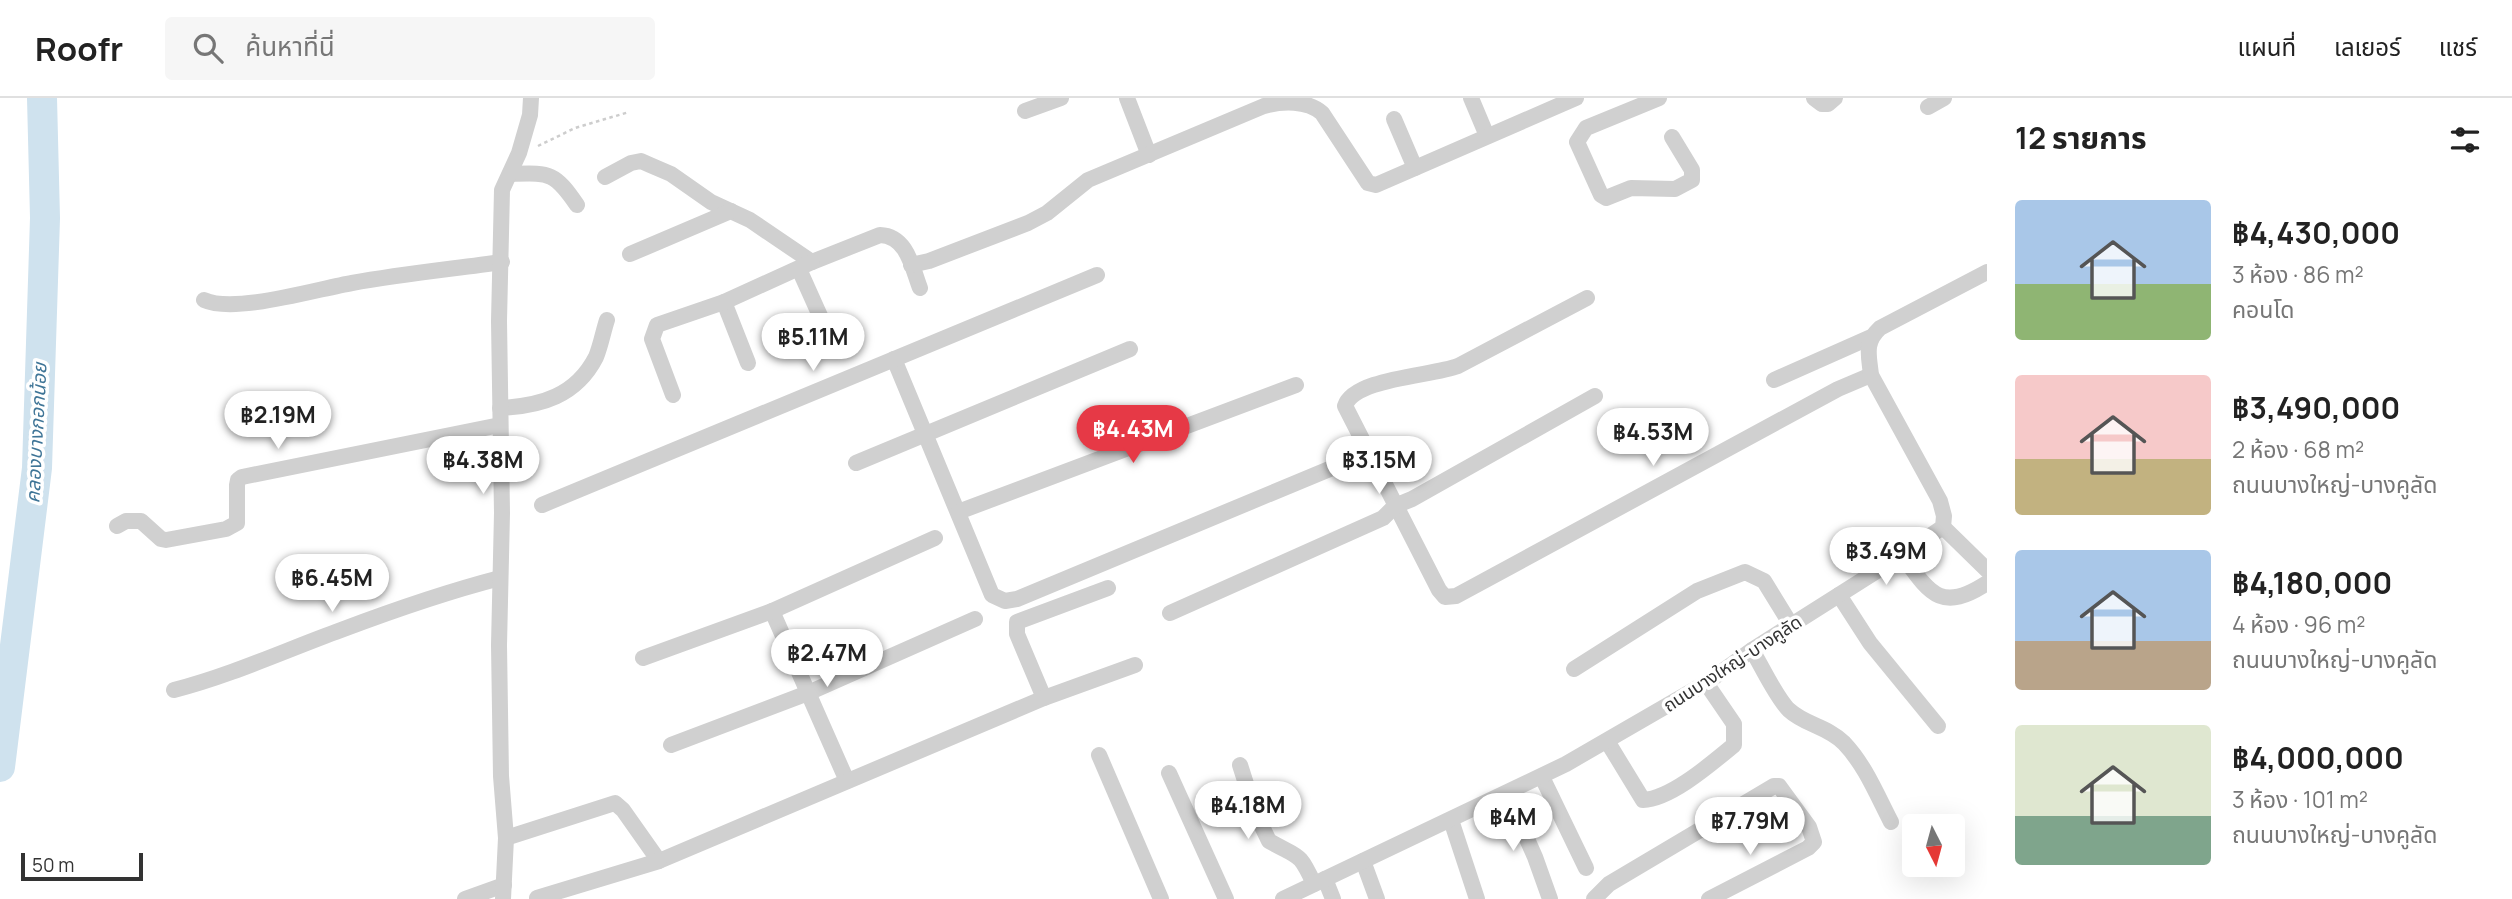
<!DOCTYPE html>
<html lang="th">
<meta charset="utf-8">
<style>
:root{--surface:#fff;--page:#f6f6f6;--text:#222;--muted:#767676;--line:#e0e0e0;--accent:#e63946}
body{margin:0;font-family:Manrope,"Noto Sans Thai",sans-serif;background:var(--page);color:var(--text);height:100vh;display:flex;flex-direction:column;font-size:26px;white-space:nowrap}
*{box-sizing:border-box;margin:0}
p{font-size:23px;color:var(--muted)}
.icon{flex:none;width:38px;height:38px;fill:none;stroke:currentColor;stroke-width:2;stroke-linecap:round;stroke-linejoin:round}
.map{position:relative;flex:1;overflow:hidden}
.side{display:flex;flex-direction:column;background:var(--surface);width:525px}
.side>*{flex:none}
.needle{width:46px;rotate:174deg}
.fabs{position:absolute;left:1902px;top:716px;display:grid;gap:14px}
.fabs a{display:grid;place-items:center;width:63px;height:63px;border-radius:7px;background:var(--surface);box-shadow:0 7px 28px #0002;font-size:35px}
.scale{position:absolute;left:21px;bottom:18px;width:122px;box-sizing:border-box;padding-left:7px;border:4px solid #333;border-top:0;font-size:19px;line-height:24px;white-space:nowrap;color:#333;-webkit-text-stroke:5px #fff;paint-order:stroke}
.price{position:absolute;translate:-50% -60px;padding:0 16px;border-radius:24px;background:#fff;color:#222;font-size:23px;line-height:46px;filter:drop-shadow(0 2px 4px #0008)}
.price::after{content:'';position:absolute;left:50%;top:42px;width:21px;height:16px;margin-left:-10px;background:inherit;clip-path:polygon(0 0,100% 0,50% 100%)}
.price.current{background:var(--accent);color:#fff}
ul{padding:0;list-style:none}
li{display:flex;align-items:center;gap:21px;height:175px;padding:0 28px}
li span{display:grid;place-items:center;flex:none;width:196px;height:140px;border-radius:7px;color:#555}
li>.icon{margin-inline-start:auto}
span .icon{width:84px;height:84px;fill:#fffc;stroke-width:1}
li b{font-size:30px}
h2{display:flex;justify-content:space-between;align-items:center;height:84px;padding:0 28px;font-size:30px}
header{display:flex;align-items:center;gap:42px;box-sizing:border-box;height:98px;padding:0 35px;background:var(--surface);border-bottom:2px solid var(--line)}
header strong{font-size:33px}
nav{display:flex;gap:38px;margin-inline-start:auto;font-size:24px}
.search{width:490px;height:63px;background:var(--page);display:flex;align-items:center;gap:18px;box-sizing:border-box;padding:0 24px;border-radius:7px;color:var(--muted);font-size:26px}
main{display:flex;flex:1;min-height:0}
.map>svg:first-child{display:block}
.lines{fill:none;stroke-linecap:round;stroke-linejoin:round}
.canal{stroke:#cfe2ee;stroke-width:18}
.river{stroke:#cfe2ee;stroke-width:30}
.path{stroke:#cdcdcd;stroke-width:2.5;stroke-dasharray:3.5 3.5;stroke-linecap:butt}
.minor{stroke:#d0d0d0;stroke-width:16}
.labels{text-anchor:middle;dominant-baseline:central;stroke-width:7;stroke-linejoin:round;paint-order:stroke}
.street-label{font-size:18px;fill:#333;stroke:#fff}
.water-label{font-size:19px;font-style:italic;fill:#3f7597;stroke:#fff}
</style>
<header>
<strong>Roofr</strong>
<div class="search"><svg class="icon" aria-label="search" viewBox="0 0 24 24"><circle cx="10" cy="10" r="6"/><path d="M15 15l6 6"/></svg>ค้นหาที่นี่</div>
<nav><a>แผนที่</a><a>เลเยอร์</a><a>แชร์</a></nav>
</header>
<main>
<div class="map">
<svg width="1987" height="801" viewBox="0 0 1987 801">
<rect width="100%" height="100%" fill="#fff"/>
<g class="lines">
<polyline class="canal" points="0,653 2,653"/>
<polyline class="river" points="0,669 37,370 45,120 42,0"/>
<polyline class="path" points="538,48 575,30 629,14"/>
<g class="minor">
<polyline points="1127,0 1149,57"/>
<polyline points="1471,0 1487,38"/>
<polyline points="1659,0 1586,30 1577,44 1601,97 1606,100 1631,90 1675,91 1692,82 1692,72 1672,39"/>
<polyline points="1814,0 1822,6 1828,6 1835,0"/>
<polyline points="1928,9 1944,0"/>
<polyline points="1025,13 1061,0"/>
<polyline points="1394,21 1415,70"/>
<path d="M510 76C549 75 554 73 577 107"/>
<path d="M605 79 631 65 641 63 650 67 671 76 711 104 750 122 812 164 880 137C907 138 912 169 920 190"/>
<polyline points="630,156 731,113"/>
<path d="M911 167 929 163 1028 125 1047 115 1088 82 1264 8C1282 3 1307 2 1322 15L1368 85 1376 87 1576 0"/>
<polyline points="799,171 825,229"/>
<path d="M1587 200 1458 268C1432 278 1354 280 1345 308L1439 492 1445 499 1456 498 1838 291 1871 277"/>
<path d="M204 202C235 216 317 191 352 185 402 176 452 171 502 164"/>
<polyline points="724,204 748,265"/>
<polyline points="894,261 992,497 1005,503 1017,501 1368,355"/>
<polyline points="1774,282 1871,239"/>
<polyline points="673,297 652,241 657,227 724,204 812,164"/>
<path d="M500 310C541 308 576 298 596 259 601 247 603 234 607 222"/>
<polyline points="856,365 1130,251"/>
<polyline points="542,407 1097,177"/>
<polyline points="958,414 1296,287"/>
<polyline points="117,428 126,423 141,423 161,441 166,442 226,431 237,425 237,387 238,382 242,379 500,327"/>
<polyline points="1943,429 1987,472"/>
<path d="M1902 457C1929 494 1940 516 1987 485"/>
<polyline points="1839,497 1870,545 1938,628"/>
<polyline points="772,513 847,683"/>
<polyline points="1170,515 1383,420 1395,408 1412,401 1595,298"/>
<path d="M1752 552C1761 567 1777 601 1789 612 1805 627 1827 628 1844 645 1865 667 1877 697 1891 724"/>
<polyline points="643,560 772,513 935,440"/>
<polyline points="1574,571 1697,493 1745,474 1764,483 1791,527"/>
<path d="M174 592C232 577 286 552 341 532 394 512 446 494 500 480"/>
<polyline points="1044,600 1017,536 1017,524 1108,490"/>
<path d="M1607 643 1643 702C1671 701 1712 665 1734 647V626L1706 585"/>
<polyline points="671,647 808,595 975,521"/>
<polyline points="1099,657 1161,801"/>
<path d="M1240 667 1255 714 1269 743C1299 760 1299 753 1314 786"/>
<polyline points="1169,675 1226,801"/>
<polyline points="1542,679 1586,770"/>
<polyline points="1507,696 1535,759 1550,801"/>
<polyline points="1451,722 1477,801"/>
<polyline points="506,740 615,705 623,712 659,763 1044,600 1135,567"/>
<polyline points="1363,763 1377,801"/>
<polyline points="1325,781 1333,801"/>
<polyline points="537,800 659,763"/>
<polyline points="465,801 504,787"/>
<polyline points="503,801 506,740 501,678 499,547 502,415 499,223 502,92 519,55 530,17 531,0"/>
<path d="M1283 801 1566 666 1706 585 1752 552 1902 457 1943 429 1944 418 1940 403 1871 277C1869 257 1864 245 1880 230L1987 174"/>
<polyline points="1594,801 1609,786 1774,688 1779,688 1809,729 1814,744 1808,750 1709,801"/>
</g>
</g>
<g class="labels">
<g class="street-label">
<text transform="translate(1732 565) rotate(-33)">ถนนบางใหญ่-บางคูลัด</text>
</g>
<g class="water-label">
<text transform="translate(36 335) rotate(-87)">คลองบางกอกน้อย</text>
</g>
</g>
</svg>
<div class="fabs">
<a><svg class="needle" viewBox="-14 -14 28 28"><path d="M0-13l5 13h-10z" fill="#e53935"/><path d="M0 13l5-13h-10z" fill="#767676"/></svg></a>
</div>
<div class="scale">50 m</div>
<b class="price" style="left:813px;top:275px">฿5.11M</b>
<b class="price" style="left:278px;top:353px">฿2.19M</b>
<b class="price current" style="left:1133px;top:367px">฿4.43M</b>
<b class="price" style="left:1653px;top:370px">฿4.53M</b>
<b class="price" style="left:483px;top:398px">฿4.38M</b>
<b class="price" style="left:1379px;top:398px">฿3.15M</b>
<b class="price" style="left:1886px;top:489px">฿3.49M</b>
<b class="price" style="left:332px;top:516px">฿6.45M</b>
<b class="price" style="left:827px;top:591px">฿2.47M</b>
<b class="price" style="left:1248px;top:743px">฿4.18M</b>
<b class="price" style="left:1513px;top:755px">฿4M</b>
<b class="price" style="left:1750px;top:759px">฿7.79M</b>
</div>
<section class="side">
<h2>12 รายการ<svg class="icon" aria-label="filters" viewBox="0 0 24 24"><path d="M4 7h16M4 17h16"/><circle cx="9" cy="7" r="2"/><circle cx="15" cy="17" r="2"/></svg></h2>
<ul>
<li><span style="background:linear-gradient(#a9c7e8 60%,#8fb573 0)"><svg class="icon" aria-label="home" viewBox="0 0 24 24"><path d="M3 11l9-7 9 7M6 9v11h12V9"/></svg></span><div><b>฿4,430,000</b><p>3 ห้อง · 86 m²</p><p>คอนโด</p></div></li>
<li><span style="background:linear-gradient(#f6c9c9 60%,#c2b280 0)"><svg class="icon" aria-label="home" viewBox="0 0 24 24"><path d="M3 11l9-7 9 7M6 9v11h12V9"/></svg></span><div><b>฿3,490,000</b><p>2 ห้อง · 68 m²</p><p>ถนนบางใหญ่-บางคูลัด</p></div></li>
<li><span style="background:linear-gradient(#a9c7e8 65%,#b9a48a 0)"><svg class="icon" aria-label="home" viewBox="0 0 24 24"><path d="M3 11l9-7 9 7M6 9v11h12V9"/></svg></span><div><b>฿4,180,000</b><p>4 ห้อง · 96 m²</p><p>ถนนบางใหญ่-บางคูลัด</p></div></li>
<li><span style="background:linear-gradient(#dfe7d0 65%,#7fa58c 0)"><svg class="icon" aria-label="home" viewBox="0 0 24 24"><path d="M3 11l9-7 9 7M6 9v11h12V9"/></svg></span><div><b>฿4,000,000</b><p>3 ห้อง · 101 m²</p><p>ถนนบางใหญ่-บางคูลัด</p></div></li>
</ul>
</section>
</main>
